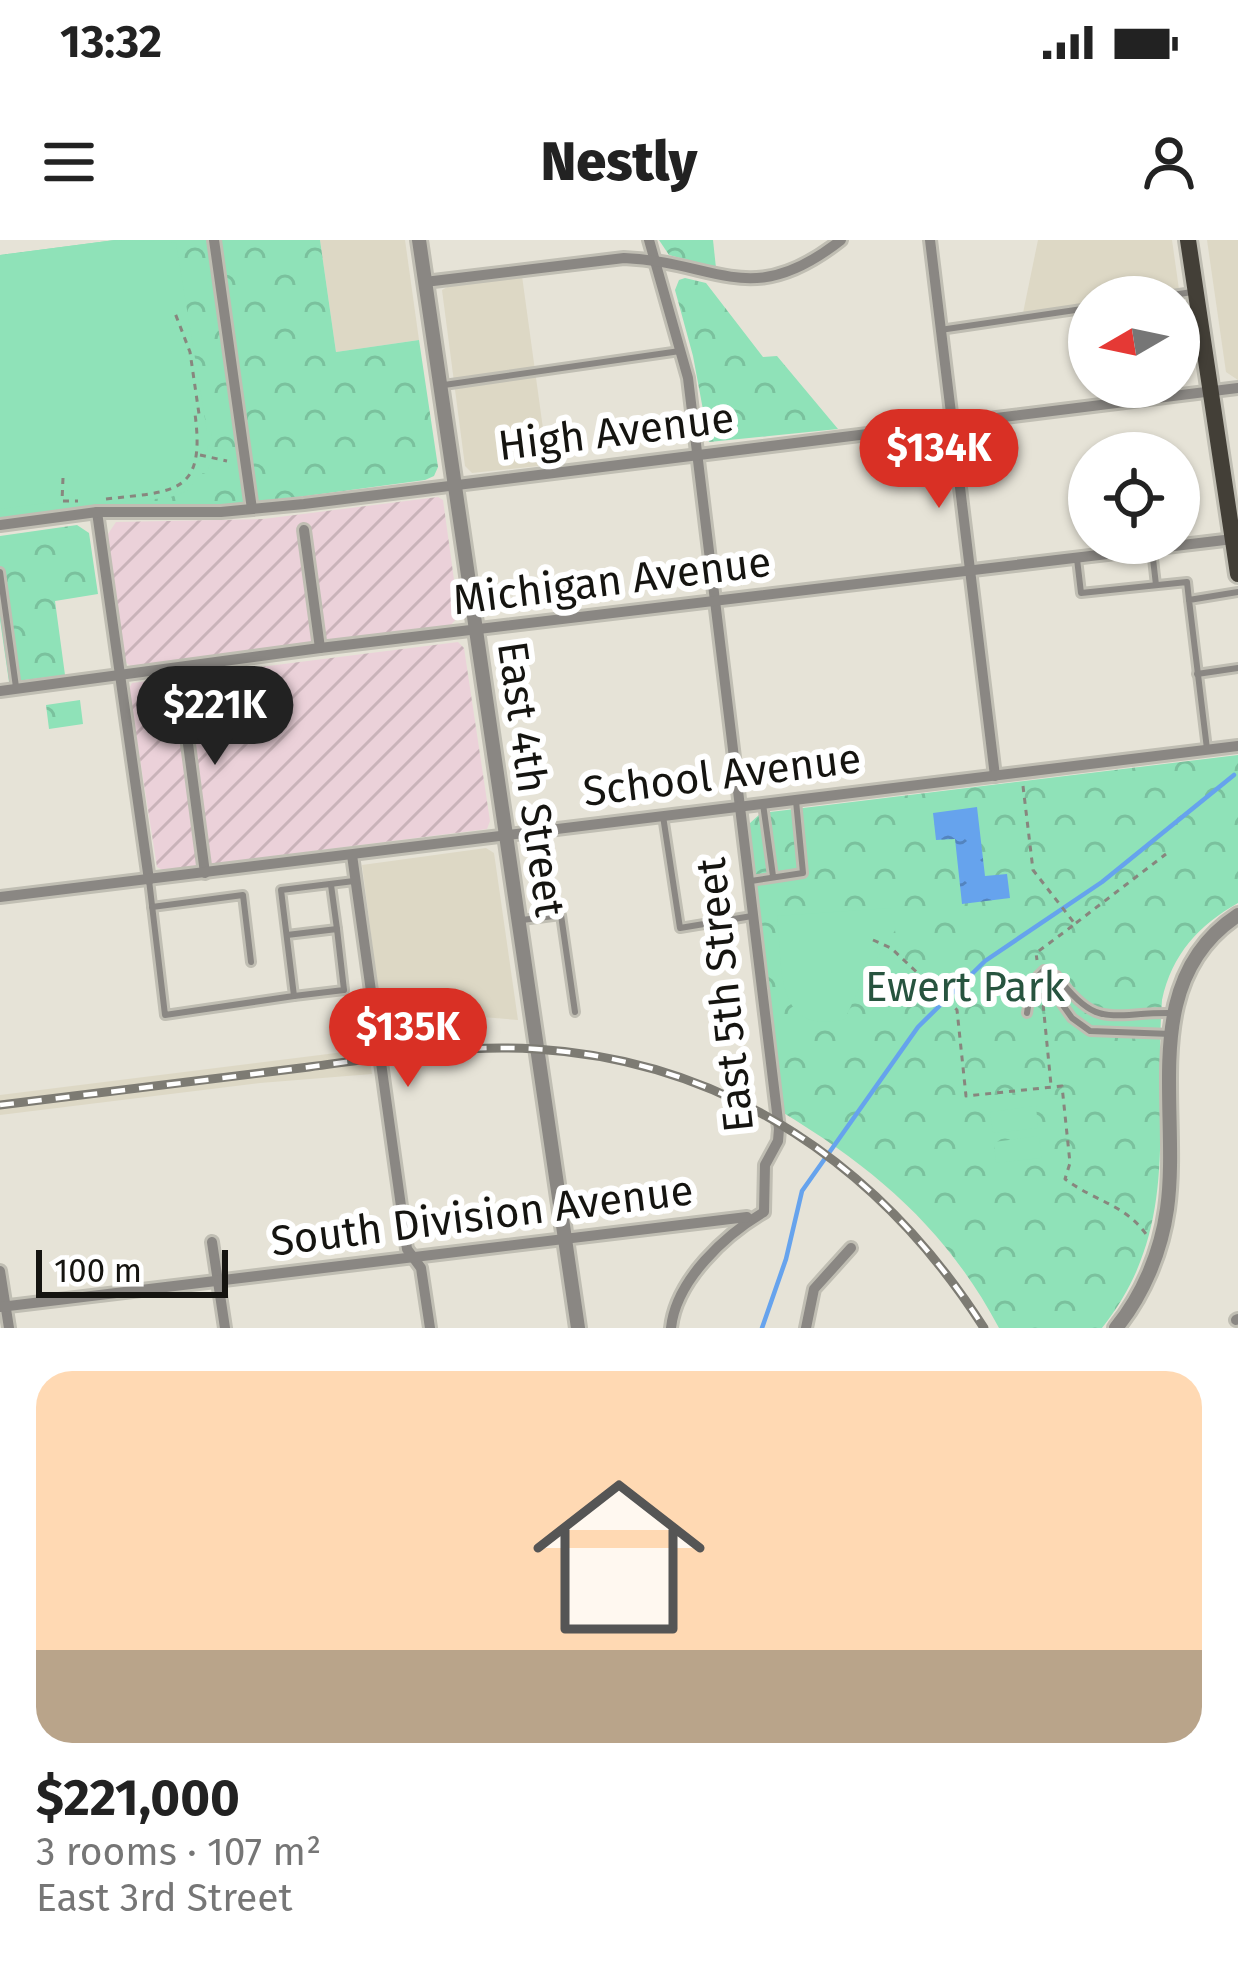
<!DOCTYPE html>
<meta charset="utf-8">
<style>
:root{--surface:#fff;--page:#f6f6f6;--text:#222;--muted:#767676;--line:#e0e0e0;--accent:#d93025}
body{margin:0;font-family:"Fira Sans",sans-serif;background:var(--page);color:var(--text);height:100vh;display:flex;flex-direction:column;font-size:45px;white-space:nowrap}
*{box-sizing:border-box;margin:0}
p{font-size:39px;color:var(--muted)}
.icon{flex:none;width:66px;height:66px;fill:none;stroke:currentColor;stroke-width:2;stroke-linecap:round;stroke-linejoin:round}
.map{position:relative;height:1088px;overflow:hidden}
.drawer{display:flex;flex-direction:column;background:var(--surface);flex:1}
.drawer>*{flex:none}
.needle{width:78px;rotate:261deg}
.fabs{position:absolute;left:1068px;top:36px;display:grid;gap:24px}
.fabs a{display:grid;place-items:center;width:132px;height:132px;border-radius:50%;background:var(--surface);box-shadow:0 3px 9px #0004;font-size:60px}
.scale{position:absolute;left:36px;bottom:30px;width:192px;box-sizing:border-box;padding-left:12px;border:6px solid #151410;border-top:0;font-size:33px;line-height:42px;white-space:nowrap;color:#151410;-webkit-text-stroke:9px #fff;paint-order:stroke}
.price{position:absolute;translate:-50% -102px;padding:0 27px;border-radius:42px;background:var(--accent);color:#fff;font-size:39px;line-height:78px;filter:drop-shadow(0 3px 6px #0008)}
.price::after{content:'';position:absolute;left:50%;top:72px;width:36px;height:27px;margin-left:-18px;background:inherit;clip-path:polygon(0 0,100% 0,50% 100%)}
.price.current{background:#222;color:#fff}
ul{padding:0;list-style:none}
li{display:grid;align-content:center;gap:24px;height:636px;padding:0 36px}
li+li{border-top:3px solid var(--line)}
li span{display:grid;place-items:center;height:372px;border-radius:36px;color:#555}
li>.icon{margin-inline-start:auto}
span .icon{width:216px;height:216px;fill:#fffc;stroke-width:1}
li b{font-size:51px}
.status{display:flex;justify-content:space-between;align-items:center;height:84px;padding:0 60px;background:var(--surface);direction:ltr}
.status svg{height:33px;fill:currentColor}
header{display:flex;justify-content:space-between;align-items:center;height:156px;padding:0 36px;background:var(--surface);font-size:54px;font-weight:800}
.map>svg:first-child{display:block}
.built{fill:#ddd8c5}
.industrial{fill:url(#industrial-furrows)}
.park{fill:url(#park-crowns)}
.pitch{fill:#8fe2b8}
.water{fill:url(#water-ripples)}
.lines{fill:none;stroke-linecap:round;stroke-linejoin:round}
.stream{stroke:#66a3ed;stroke-width:4.5}
.service-casing{stroke:#c0beb3;stroke-width:12}
.minor-casing{stroke:#c0beb3;stroke-width:16}
.tertiary-casing{stroke:#c0beb3;stroke-width:20}
.primary-casing{stroke:#c0beb3;stroke-width:22}
.path{stroke:#88867e;stroke-width:3;stroke-dasharray:6 6;stroke-linecap:butt}
.service{stroke:#8a8783;stroke-width:6}
.minor{stroke:#8a8783;stroke-width:10}
.tertiary{stroke:#8a8783;stroke-width:14}
.primary{stroke:#433f37;stroke-width:16}
.rail-casing{stroke:#7d7b73;stroke-width:9}
.rail{stroke:#fff;stroke-width:4.5;stroke-dasharray:14;stroke-linecap:butt}
.labels{text-anchor:middle;dominant-baseline:central;stroke-width:12;stroke-linejoin:round;paint-order:stroke}
.street-label{font-size:42px;fill:#151410;stroke:#fff}
.park-label{font-size:42px;fill:#27543f;stroke:#fff}
</style>
<div class="status"><b>13:32</b><svg viewBox="0 0 49 12"><path d="M0 12V9h3v3zM5 12V6h3v6zM10 12V3h3v9zM15 12V0h3v12zM26 1h20v11H26zM47 4h2v5h-2z"/></svg></div>
<header><svg class="icon" aria-label="menu" viewBox="0 0 24 24"><path d="M4 6h16M4 12h16M4 18h16"/></svg>Nestly<svg class="icon" aria-label="person" viewBox="0 0 24 24"><circle cx="12" cy="8" r="4"/><path d="M4 21q1-7 8-7t8 7"/></svg></header>
<div class="map">
<svg width="1238" height="1088" viewBox="0 0 1238 1088">
<defs>
<pattern id="industrial-furrows" width="10" height="10" patternUnits="userSpaceOnUse" patternTransform="scale(3)"><rect width="10" height="10" fill="#ebd1d9"/><path d="M-1 1l2-2M0 10L10 0M9 11l2-2" fill="none" stroke="#c9b3b9"/></pattern>
<pattern id="park-crowns" width="20" height="18" patternUnits="userSpaceOnUse" patternTransform="scale(3)"><rect width="20" height="18" fill="#8fe2b8"/><path d="M2 6a3 3 0 1 1 6 0M12 15a3 3 0 1 1 6 0" fill="none" stroke="#7ac19d"/></pattern>
<pattern id="water-ripples" width="26" height="14" patternUnits="userSpaceOnUse" patternTransform="scale(3)"><rect width="26" height="14" fill="#66a3ed"/><path d="M2 4q2-2 4 0t4 0M15 11q2-2 4 0t4 0" fill="none" stroke="#5384bf"/></pattern>
</defs>
<rect width="100%" height="100%" fill="#e6e3d7"/>
<g class="built">
<polygon points="320,0 405,0 419,100 336,112"/>
<polygon points="1038,0 1172,0 1190,127 1186,141 1179,146 1179,57 1089,57 1089,64 1023,73"/>
<polygon points="1207,0 1238,0 1238,140 1226,132"/>
<polygon points="522,36 548,225 472,233 465,226 442,50 451,45"/>
<polygon points="486,608 494,613 518,780 470,776 383,787 362,625"/>
<polygon points="368,809 372,834 260,843 0,875 0,855"/>
</g>
<g class="industrial">
<polygon points="438,257 443,260 459,376 448,388 132,427 125,422 106,297 116,282 263,279"/>
<polygon points="458,402 464,408 490,581 487,589 163,630 157,627 129,449 132,443"/>
</g>
<g class="park">
<polygon points="115,0 320,0 336,112 419,100 438,227 434,236 425,240 246,264 112,265 0,278 0,15"/>
<polygon points="659,0 713,0 716,28 669,15"/>
<polygon points="685,38 706,43 763,117 777,116 838,189 709,202 693,116 675,50 679,40"/>
<polygon points="77,285 89,293 98,354 55,361 65,435 9,442 0,380 0,296"/>
<polygon points="80,460 83,484 49,489 46,465"/>
<path d="M1238 515V663C1199 685 1172 714 1162 760 1153 881 1183 986 1102 1088H999C947 990 876 929 782 872L749 584 761 573Z"/>
</g>
<g class="pitch">
<polygon points="115,0 176,3 207,191 211,192 213,204 208,206 207,220 211,222 206,234 202,233 187,251 168,258 71,265 54,262 0,269 0,15"/>
<path d="M890 668 896 689 864 738 845 779C773 797 783 726 777 676Z"/>
<polygon points="1036,866 1038,888 993,893 990,872"/>
<polygon points="1039,896 1042,918 996,923 994,902"/>
</g>
<polygon class="water" points="977,567 985,636 1007,634 1010,658 962,664 955,599 936,600 933,573"/>
<g class="lines">
<polyline class="stream" points="762,1088 786,1019 802,951 918,787 985,721 1102,642 1234,535"/>
<defs>
<g id="service">
<polyline points="1160,57 1192,52"/>
<polyline points="940,90 1089,68"/>
<polyline points="444,145 680,111"/>
<polyline points="1152,310 1156,345"/>
<polyline points="1077,319 1081,353 1187,342 1189,360"/>
<polyline points="0,332 16,447"/>
<polyline points="1197,434 1238,428"/>
<polyline points="1207,509 1189,360 1238,352"/>
<polyline points="763,564 773,636"/>
<polyline points="663,576 680,688 752,676"/>
<polyline points="149,640 165,775 294,756 281,650 354,641"/>
<polyline points="751,641 803,633 796,561"/>
<polyline points="331,645 337,689"/>
<polyline points="152,667 243,655 251,722"/>
<polyline points="522,680 561,675 575,772"/>
<polyline points="287,695 337,689 344,750 294,756"/>
<polyline points="1027,773 1032,742 1044,730 1048,735"/>
<path d="M1171 794 1090 791 1072 778 1047 743 1048 735 1057 736C1098 791 1110 772 1172 773"/>
</g>
<g id="minor">
<polyline points="214,0 252,269"/>
<path d="M649 0 688 138 779 889 778 901 765 925 764 972C725 995 676 1040 671 1088"/>
<polyline points="930,0 995,536"/>
<path d="M425 42 624 18C718 22 751 71 841 0"/>
<polyline points="97,272 149,640"/>
<polyline points="0,285 97,272 221,272 304,264 1238,148"/>
<polyline points="304,290 320,408"/>
<polyline points="178,428 205,633"/>
<polyline points="0,451 320,408 1233,299"/>
<polyline points="352,615 407,1009 421,1028 430,1088"/>
<polyline points="0,657 1238,506"/>
<polyline points="212,1002 225,1088"/>
<polyline points="0,1031 9,1088"/>
<polyline points="0,1067 747,977"/>
<polyline points="1236,1080 1238,1079"/>
<polyline points="806,1088 814,1049 851,1008"/>
</g>
<g id="tertiary">
<polyline points="419,0 578,1088"/>
<path d="M1116 1088C1143 1055 1161 1012 1167 969 1181 869 1137 741 1238 675"/>
</g>
<polyline id="primary" points="1188,0 1238,334"/>
</defs>
<use href="#service" class="service-casing"/>
<use href="#minor" class="minor-casing"/>
<use href="#tertiary" class="tertiary-casing"/>
<use href="#primary" class="primary-casing"/>
<g class="path">
<polyline points="200,215 227,221"/>
<polyline points="63,238 62,261 78,261"/>
<path d="M106 259C173 251 206 256 195 174H199L190 112 175 73"/>
<polyline points="1023,546 1033,630 1075,684 1036,713 1037,720"/>
<polyline points="1076,683 1166,614"/>
<path d="M873 700 891 708 957 770 966 856 1062 846 1070 923 1065 939C1096 962 1124 964 1146 994"/>
<polyline points="1042,753 1051,845"/>
</g>
<use href="#service" class="service"/>
<use href="#minor" class="minor"/>
<use href="#tertiary" class="tertiary"/>
<use href="#primary" class="primary"/>
<defs>
<path id="rail" d="M0 865C103 853 206 840 309 827 384 817 461 804 536 809 730 821 882 928 984 1088"/>
</defs>
<use href="#rail" class="rail-casing"/>
<use href="#rail" class="rail"/>
</g>
<g class="labels">
<g class="street-label">
<text transform="translate(616 192) rotate(-7)">High Avenue</text>
<text transform="translate(612 341) rotate(-7)">Michigan Avenue</text>
<text transform="translate(722 535) rotate(-7)">School Avenue</text>
<text transform="translate(531 539) rotate(82)">East 4th Street</text>
<text transform="translate(725 755) rotate(-96)">East 5th Street</text>
<text transform="translate(482 976) rotate(-7)">South Division Avenue</text>
</g>
<g class="park-label">
<text x="965" y="747">Ewert Park</text>
</g>
</g>
</svg>
<div class="fabs">
<a><svg class="needle" viewBox="-14 -14 28 28"><path d="M0-13l5 13h-10z" fill="#e53935"/><path d="M0 13l5-13h-10z" fill="#767676"/></svg></a>
<a><svg class="icon" aria-label="locate" viewBox="0 0 24 24"><circle cx="12" cy="12" r="6"/><path d="M12 2v4M12 18v4M2 12h4M18 12h4"/></svg></a>
</div>
<div class="scale">100 m</div>
<b class="price" style="left:939px;top:271px">$134K</b>
<b class="price current" style="left:215px;top:528px">$221K</b>
<b class="price" style="left:408px;top:850px">$135K</b>
</div>
<section class="drawer">
<ul>
<li><span style="background:linear-gradient(#ffd9b3 75%,#b9a48a 0)"><svg class="icon" aria-label="home" viewBox="0 0 24 24"><path d="M3 11l9-7 9 7M6 9v11h12V9"/></svg></span><div><b>$221,000</b><p>3 rooms · 107 m²</p><p>East 3rd Street</p></div></li>
</ul>
</section>
